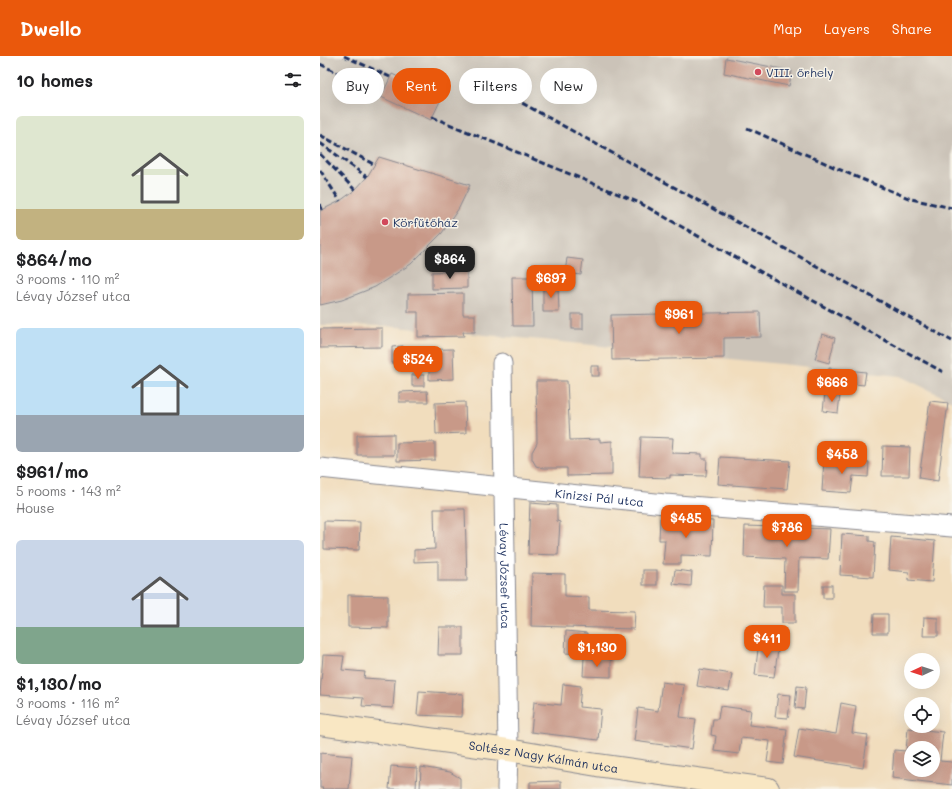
<!DOCTYPE html>
<meta charset="utf-8">
<style>
:root{--surface:#fff;--page:#f2f2f2;--text:#202124;--muted:#757577;--accent:#ea580c}
body{margin:0;font-family:Mali,sans-serif;background:var(--page);color:var(--text);height:100vh;display:flex;flex-direction:column;font-size:15px;white-space:nowrap}
*{box-sizing:border-box;margin:0}
p{font-size:13px;color:var(--muted)}
.icon{flex:none;width:22px;height:22px;fill:none;stroke:currentColor;stroke-width:2;stroke-linecap:round;stroke-linejoin:round}
.map{position:relative;flex:1;overflow:hidden}
.side{display:flex;flex-direction:column;background:var(--surface);width:320px}
.side>*{flex:none}
.guide{position:absolute;left:12px;top:12px;width:380px;height:36px;display:flex;gap:8px}
.needle{width:26px;rotate:267deg}
.buttons{position:absolute;left:584px;top:597px;display:grid;gap:8px}
.buttons a{display:grid;place-items:center;width:36px;height:36px;border-radius:50%;background:var(--surface);box-shadow:0 4px 16px #0002;font-size:20px}
.price{position:absolute;translate:-50% -34px;padding:0 9px;border-radius:8px;background:var(--accent);color:#fff;font-size:13px;line-height:26px;filter:drop-shadow(0 1px 2px #0008)}
.price::after{content:'';position:absolute;left:50%;top:24px;width:12px;height:9px;margin-left:-6px;background:inherit;clip-path:polygon(0 0,100% 0,50% 100%)}
.price.selected{background:#222;color:#fff}
ul{padding:0;list-style:none}
li{display:grid;align-content:center;gap:8px;height:212px;padding:0 16px}
li span{display:grid;place-items:center;height:124px;border-radius:6px;color:#555}
li>.icon{margin-inline-start:auto}
span .icon{width:72px;height:72px;fill:#fffc;stroke-width:1}
li b{font-size:17px}
h2{display:flex;justify-content:space-between;align-items:center;height:48px;padding:0 16px;font-size:17px}
.pill{padding:0 14px;border-radius:18px;background:var(--surface);box-shadow:0 4px 16px #0002;font-size:14px;line-height:36px}
.pill.selected{background:var(--accent);color:#fff}
header{display:flex;align-items:center;gap:24px;box-sizing:border-box;height:56px;padding:0 20px;background:var(--accent);color:#fff}
header strong{font-size:19px}
nav{display:flex;gap:22px;margin-inline-start:auto;font-size:14px}
main{display:flex;flex:1;min-height:0}
.map>svg:first-child{display:block}
.industrial{fill:#cbc3b8}
.building{fill:#c89988;fill-rule:evenodd}
.lines{fill:none;stroke-linecap:round;stroke-linejoin:round}
.street-casing{stroke:#86868e;stroke-width:21}
.secondary-casing{stroke:#86868e;stroke-width:24}
.street{stroke:#fff;stroke-width:19}
.secondary{stroke:#f9e7c3;stroke-width:22}
.rail{stroke:#1b2f5e;stroke-width:3;stroke-dasharray:6 3;stroke-linecap:butt}
.poi-dot{fill:#d1495b;stroke:#f7f3e8;stroke-width:1.5}
.labels{text-anchor:middle;dominant-baseline:central;stroke-width:3;stroke-linejoin:round;paint-order:stroke}
.poi-label{font-size:12px;fill:#1b2f5e;stroke:#f7f3e8;text-anchor:start}
.street-label{font-size:12px;fill:#1b2f5e;stroke:#f7f3e8}
</style>
<header>
<strong>Dwello</strong>
<nav><a>Map</a><a>Layers</a><a>Share</a></nav>
</header>
<main>
<section class="side">
<h2>10 homes<svg class="icon" aria-label="filters" viewBox="0 0 24 24"><path d="M4 7h16M4 17h16"/><circle cx="9" cy="7" r="2"/><circle cx="15" cy="17" r="2"/></svg></h2>
<ul>
<li><span style="background:linear-gradient(#dfe7d0 75%,#c2b280 0)"><svg class="icon" aria-label="home" viewBox="0 0 24 24"><path d="M3 11l9-7 9 7M6 9v11h12V9"/></svg></span><div><b>$864/mo</b><p>3 rooms · 110 m²</p><p>Lévay József utca</p></div></li>
<li><span style="background:linear-gradient(#bfe0f5 70%,#9aa5b1 0)"><svg class="icon" aria-label="home" viewBox="0 0 24 24"><path d="M3 11l9-7 9 7M6 9v11h12V9"/></svg></span><div><b>$961/mo</b><p>5 rooms · 143 m²</p><p>House</p></div></li>
<li><span style="background:linear-gradient(#c9d6e8 70%,#7fa58c 0)"><svg class="icon" aria-label="home" viewBox="0 0 24 24"><path d="M3 11l9-7 9 7M6 9v11h12V9"/></svg></span><div><b>$1,130/mo</b><p>3 rooms · 116 m²</p><p>Lévay József utca</p></div></li>
</ul>
</section>
<div class="map">
<svg width="632" height="733" viewBox="0 0 632 733">
<rect width="100%" height="100%" fill="#f7f3e8"/>
<filter id="ink" filterUnits="userSpaceOnUse"><feTurbulence type="fractalNoise" baseFrequency=".025" numOctaves="2"/><feDisplacementMap in="SourceGraphic" scale="8" xChannelSelector="R" yChannelSelector="G"/><feConvolveMatrix kernelMatrix="1 2 1 2 8 2 1 2 1" color-interpolation-filters="sRGB"/></filter>
<filter id="wash" filterUnits="userSpaceOnUse"><feTurbulence type="fractalNoise" baseFrequency=".012" numOctaves="4" result="noise"/><feDisplacementMap in="SourceGraphic" scale="16" xChannelSelector="R" yChannelSelector="G"/><feGaussianBlur stdDeviation="0.9" result="paint"/><feColorMatrix in="noise" values="0 0 0 0 0 0 0 0 0 0 0 0 0 0 0 0 0 1.4 0 .05"/><feComposite in="paint" operator="in"/></filter>
<g filter="url(#wash)">
<rect width="100%" height="100%" fill="#f1ddbd"/>
<polygon class="industrial" points="0,0 632,0 632,345 580,320 222,284 65,270 0,269"/>
<g id="blocks">
<g class="building">
<polygon points="406,2 472,15 469,30 404,17"/>
<polygon points="72,18 122,41 111,64 61,41"/>
<polygon points="59,101 150,129 139,152 122,177 91,208 55,231 22,244 0,249 0,155 20,145 35,134 47,121"/>
<polygon points="247,202 263,204 261,219 245,217"/>
<polygon points="147,215 147,232 112,233 112,216"/>
<polygon points="192,221 212,221 213,270 193,270"/>
<polygon points="238,230 239,256 223,256 223,231"/>
<polygon points="143,237 143,259 155,259 155,276 143,276 144,280 98,281 98,256 88,256 88,238"/>
<polygon points="440,256 441,281 404,282 404,302 292,304 291,259"/>
<rect x="252" y="258" width="11" height="15"/>
<polygon points="62,272 62,291 0,292 0,273"/>
<polygon points="502,278 515,282 509,307 495,303"/>
<polygon points="83,290 83,294 133,293 134,323 109,324 109,306 72,307 72,291"/>
<rect x="271" y="310" width="8" height="10"/>
<polygon points="509,312 546,316 544,329 508,325"/>
<rect x="92" y="319" width="12" height="11"/>
<polygon points="216,325 247,325 250,384 280,383 280,386 292,385 292,419 247,420 247,412 223,412 216,410 212,403 212,396 217,387"/>
<polygon points="107,335 108,346 79,346 79,336"/>
<polygon points="505,337 520,339 518,357 503,355"/>
<polygon points="610,345 628,347 618,425 599,422"/>
<polygon points="145,346 146,377 116,378 115,347"/>
<polygon points="74,378 74,399 37,399 37,379"/>
<polygon points="321,381 353,382 352,397 382,398 382,403 387,403 386,420 350,419 350,422 319,421"/>
<polygon points="115,386 115,404 77,405 77,387"/>
<polygon points="563,390 590,391 589,420 562,420"/>
<polygon points="400,401 470,405 467,433 398,428"/>
<polygon points="504,403 549,406 548,421 533,420 531,437 502,435"/>
<polygon points="210,447 237,449 237,465 240,466 238,499 208,498"/>
<polygon points="114,453 145,453 147,525 118,525 118,505 94,506 94,494 115,493"/>
<polygon points="340,462 393,465 392,500 361,499 361,508 343,508 345,484 339,484"/>
<polygon points="4,465 40,466 39,494 4,493"/>
<polygon points="425,470 510,473 508,503 479,502 478,535 464,535 465,503 424,501"/>
<polygon points="522,478 549,480 549,485 555,486 553,521 520,519"/>
<polygon points="571,481 615,485 612,526 588,524 589,516 569,514"/>
<rect x="323" y="514" width="14" height="15"/>
<polygon points="355,514 372,516 371,530 353,528"/>
<polygon points="212,517 245,518 245,540 269,541 269,554 315,555 314,573 211,570"/>
<polygon points="444,529 462,529 462,538 475,538 475,567 462,567 462,551 443,551"/>
<rect x="503" y="529" width="9" height="13"/>
<polygon points="28,539 68,540 68,572 28,571"/>
<polygon points="554,558 568,558 568,577 553,577"/>
<polygon points="604,561 618,562 618,580 603,580"/>
<polygon points="119,571 143,571 143,599 118,599"/>
<polygon points="246,575 267,577 266,598 245,597"/>
<polygon points="439,585 459,588 454,621 435,619"/>
<polygon points="3,599 24,600 22,614 45,616 44,622 75,624 73,652 42,650 43,642 0,639"/>
<polygon points="264,602 291,603 291,621 263,620"/>
<polygon points="380,613 412,618 409,635 377,630"/>
<polygon points="342,626 364,629 360,661 376,663 372,693 314,685 318,652 338,655"/>
<polygon points="243,628 261,630 259,651 281,653 278,684 211,676 214,646 241,649"/>
<polygon points="477,630 486,631 484,653 475,652"/>
<polygon points="99,635 143,638 142,661 97,659"/>
<polygon points="458,638 471,639 468,662 455,661"/>
<polygon points="521,647 536,650 532,677 548,679 543,712 474,701 479,672 516,678"/>
<polygon points="400,650 431,654 429,669 467,673 463,708 447,706 450,685 421,682 419,698 394,695 396,680 391,679 393,663 398,663"/>
<path d="M588 672 623 676 620 705 632 706V729L572 722 574 694 586 695ZM591 692H613V714H591Z"/>
<polygon points="0,697 32,700 29,733 2,733 3,732 0,732"/>
<polygon points="71,710 97,712 96,733 69,733"/>
<polygon points="101,711 130,716 140,722 140,733 100,733"/>
<polygon points="241,725 241,733 210,733 210,726"/>
</g>
</g>
</g>
<g filter="url(#ink)">
<use href="#blocks" fill-opacity="0" stroke="#86868e" stroke-width="1"/>
<g class="lines">
<defs>
<g id="street">
<path id="s1" d="M182 307 188 694 187 733"/>
<path id="s2" d="M0 412 345 448 632 471"/>
</g>
<g id="secondary">
<path id="s3" d="M0 668 188 694 277 709 448 733"/>
</g>
</defs>
<use href="#street" class="street-casing"/>
<use href="#secondary" class="secondary-casing"/>
<use href="#street" class="street"/>
<use href="#secondary" class="secondary"/>
<g class="rail">
<polyline points="24,0 70,21"/>
<polyline points="0,8 62,39"/>
<polyline points="155,21 632,285"/>
<polyline points="112,61 320,147 450,221 623,316"/>
<polyline points="427,72 534,120 591,143 632,152"/>
<polyline points="0,79 55,109"/>
<polyline points="0,87 47,121"/>
<polyline points="0,98 35,134"/>
<polyline points="0,114 20,145"/>
<polyline points="0,148 2,154"/>
</g>
</g>
</g>
<g class="poi-dot">
<circle cx="438" cy="16" r="4"/>
<circle cx="65" cy="166" r="4"/>
</g>
<g class="labels">
<g class="poi-label">
<text x="446" y="16">VIII. őrhely</text>
<text x="73" y="166">Körfűtőház</text>
</g>
<g class="street-label">
<text stroke="none"><textPath href="#s2" startOffset="281">Kinizsi Pál utca</textPath></text>
<text stroke="none"><textPath href="#s1" startOffset="213">Lévay József utca</textPath></text>
<text stroke="none"><textPath href="#s3" startOffset="226">Soltész Nagy Kálmán utca</textPath></text>
</g>
</g>
</svg>
<div class="buttons">
<a><svg class="needle" viewBox="-14 -14 28 28"><path d="M0-13l5 13h-10z" fill="#e53935"/><path d="M0 13l5-13h-10z" fill="#757577"/></svg></a>
<a><svg class="icon" aria-label="locate" viewBox="0 0 24 24"><circle cx="12" cy="12" r="6"/><path d="M12 2v4M12 18v4M2 12h4M18 12h4"/></svg></a>
<a><svg class="icon" aria-label="layers" viewBox="0 0 24 24"><path d="M12 4l9 5-9 5-9-5zM3 14l9 5 9-5"/></svg></a>
</div>
<b class="price selected" style="left:130px;top:224px">$864</b>
<b class="price" style="left:231px;top:243px">$697</b>
<b class="price" style="left:359px;top:279px">$961</b>
<b class="price" style="left:98px;top:324px">$524</b>
<b class="price" style="left:512px;top:347px">$666</b>
<b class="price" style="left:522px;top:419px">$458</b>
<b class="price" style="left:366px;top:483px">$485</b>
<b class="price" style="left:467px;top:492px">$786</b>
<b class="price" style="left:447px;top:603px">$411</b>
<b class="price" style="left:277px;top:612px">$1,130</b>
<div class="guide">
<a class="pill">Buy</a>
<a class="pill selected">Rent</a>
<a class="pill">Filters</a>
<a class="pill">New</a>
</div>
</div>
</main>
